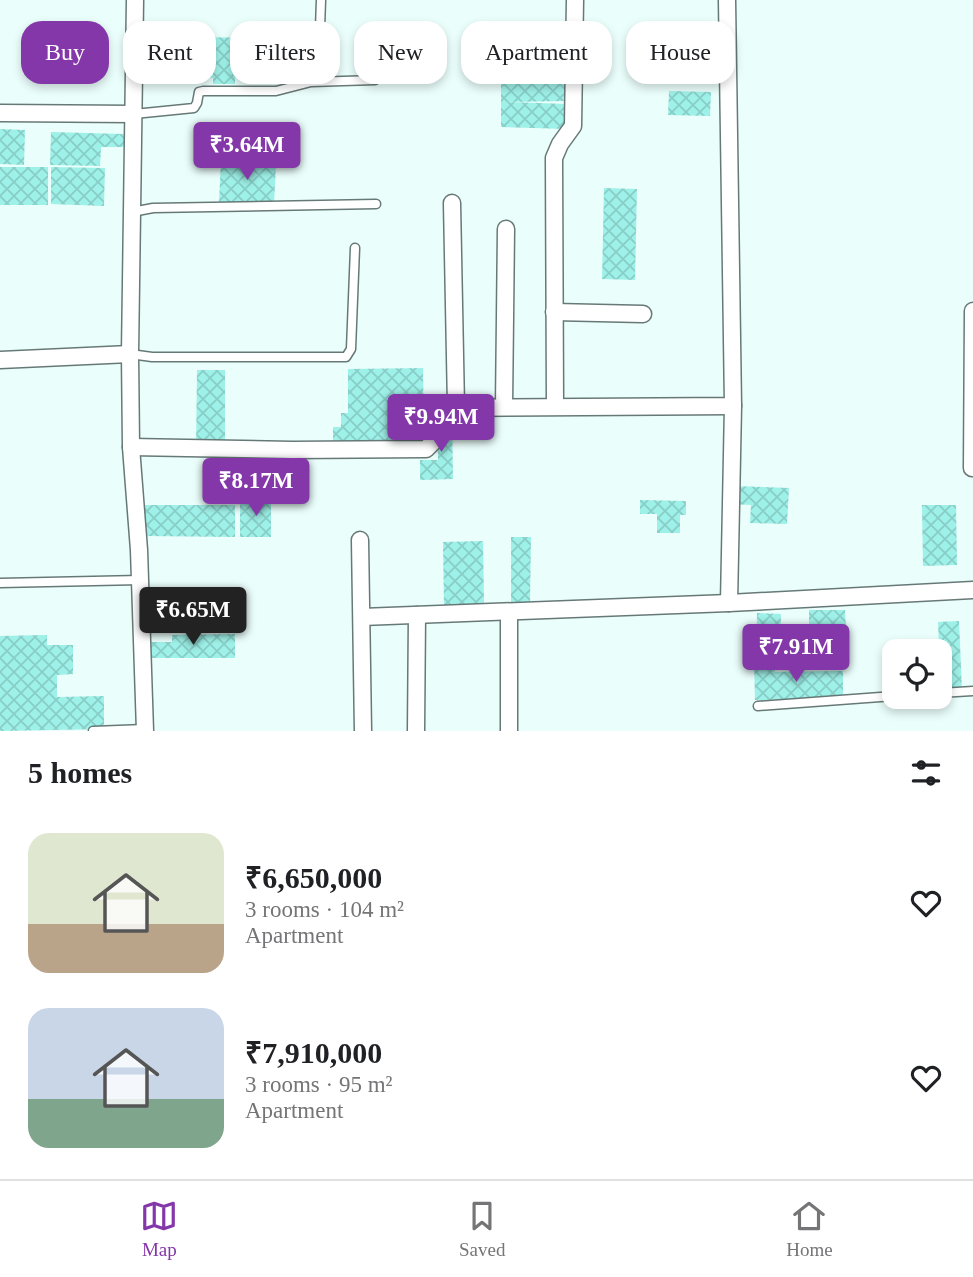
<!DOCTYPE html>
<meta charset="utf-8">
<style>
:root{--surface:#fff;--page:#f2f2f2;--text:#202124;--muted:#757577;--line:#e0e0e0;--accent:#8437a8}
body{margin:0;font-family:Georgia,serif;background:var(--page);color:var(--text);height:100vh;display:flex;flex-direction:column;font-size:26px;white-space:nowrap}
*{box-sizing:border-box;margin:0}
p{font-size:23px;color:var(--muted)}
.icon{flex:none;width:38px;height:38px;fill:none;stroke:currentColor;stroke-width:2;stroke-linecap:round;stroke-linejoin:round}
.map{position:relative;height:731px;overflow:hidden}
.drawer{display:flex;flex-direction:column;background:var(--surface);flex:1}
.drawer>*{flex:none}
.top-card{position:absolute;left:21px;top:21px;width:931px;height:63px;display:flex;gap:14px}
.tools{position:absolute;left:882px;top:639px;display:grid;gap:14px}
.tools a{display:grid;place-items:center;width:70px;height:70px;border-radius:14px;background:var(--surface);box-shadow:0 4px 10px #0003;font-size:35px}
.price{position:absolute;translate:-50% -60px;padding:0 16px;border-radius:7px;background:var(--accent);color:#fff;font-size:23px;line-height:46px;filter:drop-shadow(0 2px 4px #0008)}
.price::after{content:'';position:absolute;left:50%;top:42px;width:21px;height:16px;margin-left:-10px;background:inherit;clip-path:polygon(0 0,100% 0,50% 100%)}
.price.current{background:#222;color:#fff}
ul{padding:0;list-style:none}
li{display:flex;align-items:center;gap:21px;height:175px;padding:0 28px}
li span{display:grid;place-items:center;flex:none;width:196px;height:140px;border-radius:21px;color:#555}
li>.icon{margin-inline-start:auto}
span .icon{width:84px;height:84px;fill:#fffc;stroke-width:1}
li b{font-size:30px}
h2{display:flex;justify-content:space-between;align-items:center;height:84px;padding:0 28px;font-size:30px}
.chip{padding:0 24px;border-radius:21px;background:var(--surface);box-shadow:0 4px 10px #0003;font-size:24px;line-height:63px}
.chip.current{background:var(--accent);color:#fff}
.tab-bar{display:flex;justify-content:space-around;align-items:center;height:98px;border-top:2px solid var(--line);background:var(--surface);font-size:19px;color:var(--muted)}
.tab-bar a{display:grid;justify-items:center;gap:4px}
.tab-bar .current{color:var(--accent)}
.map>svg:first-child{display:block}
.building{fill:url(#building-cross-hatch)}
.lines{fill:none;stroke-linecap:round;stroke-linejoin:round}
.lane-casing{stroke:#677977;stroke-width:11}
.street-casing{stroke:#677977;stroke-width:19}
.lane{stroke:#fff;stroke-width:8}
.street{stroke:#fff;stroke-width:16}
</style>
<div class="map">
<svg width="973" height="731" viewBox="0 0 973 731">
<defs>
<pattern id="building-cross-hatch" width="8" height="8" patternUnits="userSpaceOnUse" patternTransform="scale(1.75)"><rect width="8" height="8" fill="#9ef1e8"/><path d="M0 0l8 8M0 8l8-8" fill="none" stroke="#88cec7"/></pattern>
</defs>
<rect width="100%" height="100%" fill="#eafefb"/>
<g class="building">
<polygon points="501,30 542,31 541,65 501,65"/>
<polygon points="185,37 268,38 268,79 235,78 235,84 213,84 213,78 185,78"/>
<polygon points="501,73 567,73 567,101 505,102 567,104 566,129 501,127"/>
<polygon points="669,91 711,92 710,116 668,115"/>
<polygon points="0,129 25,130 24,165 0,164"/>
<polygon points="51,132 124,134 124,147 101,147 100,166 50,165"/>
<polygon points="221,161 276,163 274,204 219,202"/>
<rect x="0" y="167" width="48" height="38"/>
<polygon points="51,167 105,168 104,206 51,204"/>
<polygon points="604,188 637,189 635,280 602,279"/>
<polygon points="423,368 424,445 333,446 333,427 341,427 341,413 348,413 348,369"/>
<polygon points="197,370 225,370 225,447 196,447"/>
<polygon points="452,415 453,479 420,480 420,460 438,460 438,416"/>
<polygon points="228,463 259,463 260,498 228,498"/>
<polygon points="732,486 789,488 787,524 750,523 751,505 732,504"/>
<rect x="240" y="500" width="31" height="37"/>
<polygon points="640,500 686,501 686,515 680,515 680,533 657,533 657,514 640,514"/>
<polygon points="145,505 235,505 235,537 145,536"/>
<polygon points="922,505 956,505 957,565 923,566"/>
<polygon points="511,537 531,537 530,603 511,603"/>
<polygon points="483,541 484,604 444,605 443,542"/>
<polygon points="809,610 845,610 846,630 809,630"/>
<polygon points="757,613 781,614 780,659 756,659"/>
<polygon points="959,621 962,691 941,692 938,622"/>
<polygon points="235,634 235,658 143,658 143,642 172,642 172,635"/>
<polygon points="47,635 47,645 73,645 73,674 57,675 57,697 104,696 104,729 0,731 0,636"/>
<polygon points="775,661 775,672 843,671 843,699 755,700 754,662"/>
</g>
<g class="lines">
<defs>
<g id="lane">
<polyline points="320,28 321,0"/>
<polyline points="134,114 194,108 197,103 199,92 203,91 276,91 311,82 375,80"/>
<polyline points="132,212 153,208 376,204"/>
<polyline points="130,354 152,357 346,357 351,349 355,248"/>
<polyline points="0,583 140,580"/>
<polyline points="940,693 973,691"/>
<polyline points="758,706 894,696"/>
<polyline points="93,731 145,729"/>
</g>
<g id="street">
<polyline points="135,0 130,354 131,447 139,550 145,731"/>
<polyline points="0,113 134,114"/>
<polyline points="452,203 456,407"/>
<polyline points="554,312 643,314"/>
<polyline points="0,360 130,354"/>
<polyline points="504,406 506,229"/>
<polyline points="555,406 554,158 560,144 573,126 575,0"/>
<polyline points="131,447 292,450 426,449 433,442 434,411 443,408 733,406 727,0"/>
<polyline points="972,468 973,311"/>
<polyline points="360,540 363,731"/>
<polyline points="729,603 733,406"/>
<polyline points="362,617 729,603 973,590"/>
<polyline points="416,731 417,615"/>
<polyline points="509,731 509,612"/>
</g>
</defs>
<use href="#lane" class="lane-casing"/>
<use href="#street" class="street-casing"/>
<use href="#lane" class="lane"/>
<use href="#street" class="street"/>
</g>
</svg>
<div class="tools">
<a><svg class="icon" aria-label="locate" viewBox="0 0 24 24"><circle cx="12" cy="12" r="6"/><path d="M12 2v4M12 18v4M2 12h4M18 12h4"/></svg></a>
</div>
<b class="price" style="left:247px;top:182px">₹3.64M</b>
<b class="price" style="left:441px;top:454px">₹9.94M</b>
<b class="price" style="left:256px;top:518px">₹8.17M</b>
<b class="price current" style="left:193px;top:647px">₹6.65M</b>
<b class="price" style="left:796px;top:684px">₹7.91M</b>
<div class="top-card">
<a class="chip current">Buy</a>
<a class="chip">Rent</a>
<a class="chip">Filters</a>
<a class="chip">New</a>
<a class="chip">Apartment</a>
<a class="chip">House</a>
</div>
</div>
<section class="drawer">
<h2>5 homes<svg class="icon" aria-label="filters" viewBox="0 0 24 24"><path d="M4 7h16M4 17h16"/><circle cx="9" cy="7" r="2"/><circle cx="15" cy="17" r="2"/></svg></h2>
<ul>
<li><span style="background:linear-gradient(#dfe7d0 65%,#b9a48a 0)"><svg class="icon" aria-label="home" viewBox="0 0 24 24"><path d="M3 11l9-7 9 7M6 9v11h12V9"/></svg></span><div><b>₹6,650,000</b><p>3 rooms · 104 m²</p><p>Apartment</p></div><svg class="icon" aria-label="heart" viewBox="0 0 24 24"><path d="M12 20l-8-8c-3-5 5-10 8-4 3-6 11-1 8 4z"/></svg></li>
<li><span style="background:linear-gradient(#c9d6e8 65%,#7fa58c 0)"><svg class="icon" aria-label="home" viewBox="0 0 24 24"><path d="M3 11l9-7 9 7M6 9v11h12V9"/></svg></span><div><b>₹7,910,000</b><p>3 rooms · 95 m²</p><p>Apartment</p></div><svg class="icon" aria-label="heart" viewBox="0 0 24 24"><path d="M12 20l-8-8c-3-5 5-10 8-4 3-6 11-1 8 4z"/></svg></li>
</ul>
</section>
<nav class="tab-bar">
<a class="current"><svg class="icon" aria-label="map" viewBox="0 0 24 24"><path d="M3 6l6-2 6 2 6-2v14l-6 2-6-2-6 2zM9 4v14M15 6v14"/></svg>Map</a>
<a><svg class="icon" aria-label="saved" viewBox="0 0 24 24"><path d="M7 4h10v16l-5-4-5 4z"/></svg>Saved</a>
<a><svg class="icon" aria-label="home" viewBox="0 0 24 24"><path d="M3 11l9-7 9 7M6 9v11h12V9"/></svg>Home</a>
</nav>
